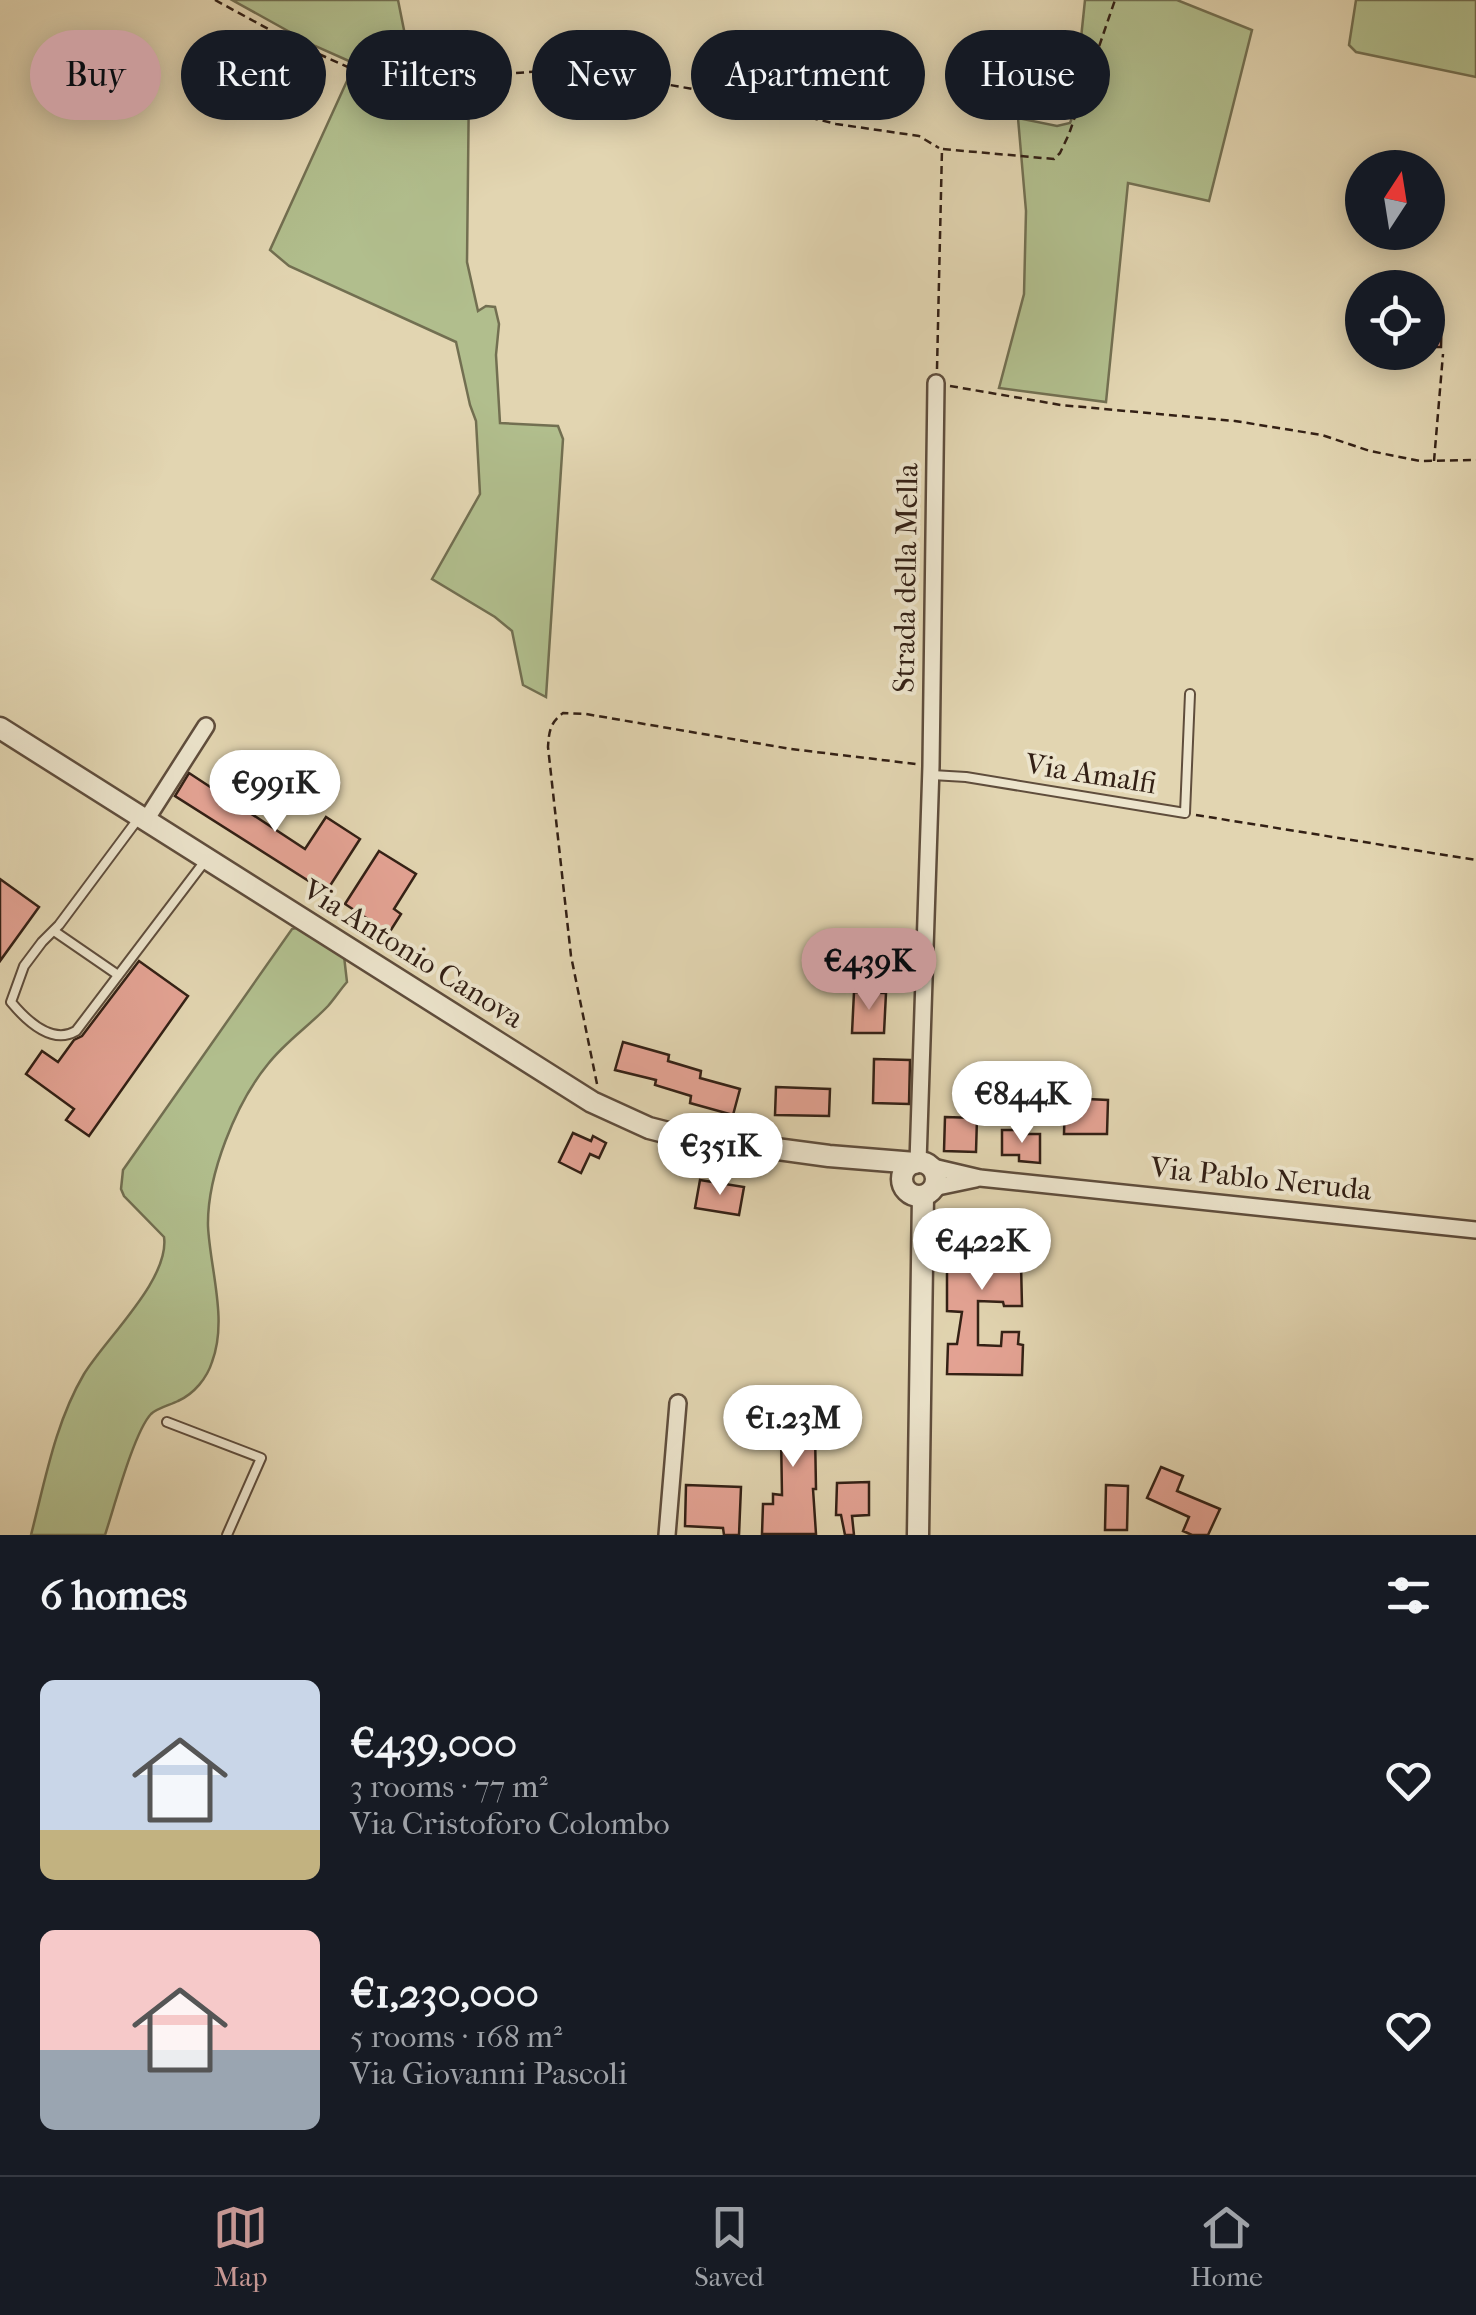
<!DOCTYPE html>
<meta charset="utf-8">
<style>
:root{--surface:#171b24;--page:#20242c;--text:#f1f3f6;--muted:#9ea1a6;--line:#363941;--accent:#c59692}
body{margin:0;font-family:"IM FELL French Canon",serif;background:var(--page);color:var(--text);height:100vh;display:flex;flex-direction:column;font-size:38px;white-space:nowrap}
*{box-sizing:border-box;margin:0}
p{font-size:32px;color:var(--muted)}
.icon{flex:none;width:55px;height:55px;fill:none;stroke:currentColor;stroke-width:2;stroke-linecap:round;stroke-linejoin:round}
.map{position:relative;height:1535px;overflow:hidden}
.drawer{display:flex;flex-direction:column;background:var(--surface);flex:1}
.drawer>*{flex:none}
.top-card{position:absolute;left:30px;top:30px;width:1418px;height:90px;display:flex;gap:20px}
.needle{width:65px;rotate:12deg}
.buttons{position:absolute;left:1345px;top:150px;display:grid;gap:20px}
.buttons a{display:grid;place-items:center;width:100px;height:100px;border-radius:50%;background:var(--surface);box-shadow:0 5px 25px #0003;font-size:50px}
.price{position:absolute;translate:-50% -85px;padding:0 22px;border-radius:35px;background:#fff;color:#222;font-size:32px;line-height:65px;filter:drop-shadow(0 2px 5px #0008)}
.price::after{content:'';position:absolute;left:50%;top:60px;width:30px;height:22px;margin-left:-15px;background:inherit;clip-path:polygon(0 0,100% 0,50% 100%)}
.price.current{background:var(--accent);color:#111}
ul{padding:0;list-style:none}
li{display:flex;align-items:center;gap:30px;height:250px;padding:0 40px}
li span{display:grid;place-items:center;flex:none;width:280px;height:200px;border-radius:15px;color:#555}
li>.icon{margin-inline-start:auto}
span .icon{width:120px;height:120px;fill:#fffc;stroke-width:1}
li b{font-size:42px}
h2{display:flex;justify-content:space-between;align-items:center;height:120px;padding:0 40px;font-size:42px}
.chip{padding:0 35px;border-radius:45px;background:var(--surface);box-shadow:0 5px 25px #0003;font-size:35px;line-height:90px}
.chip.current{background:var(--accent);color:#111}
.dock{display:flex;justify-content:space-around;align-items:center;height:140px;border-top:2px solid var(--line);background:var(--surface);font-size:28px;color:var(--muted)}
.dock a{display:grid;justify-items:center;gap:5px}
.dock .current{color:var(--accent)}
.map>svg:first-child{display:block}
.green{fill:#b1be8d;stroke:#726f51;stroke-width:2.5}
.building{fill:#e4a394;stroke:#332015;stroke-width:2.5}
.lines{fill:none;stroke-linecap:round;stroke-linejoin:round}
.service-casing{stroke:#5f4d3c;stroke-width:12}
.minor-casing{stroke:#5f4d3c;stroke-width:20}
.tertiary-casing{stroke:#5f4d3c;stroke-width:25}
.path{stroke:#332015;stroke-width:2.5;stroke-dasharray:8 5;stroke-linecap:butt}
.service{stroke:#ece4cc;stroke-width:8}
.minor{stroke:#ece4cc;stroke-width:15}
.tertiary{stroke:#ece4cc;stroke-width:20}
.labels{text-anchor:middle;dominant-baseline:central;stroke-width:8;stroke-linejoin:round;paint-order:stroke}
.street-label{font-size:30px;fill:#332015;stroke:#ece4cc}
</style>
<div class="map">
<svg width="1476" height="1535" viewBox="0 0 1476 1535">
<rect width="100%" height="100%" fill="#e2d5b1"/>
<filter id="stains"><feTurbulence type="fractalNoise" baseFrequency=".002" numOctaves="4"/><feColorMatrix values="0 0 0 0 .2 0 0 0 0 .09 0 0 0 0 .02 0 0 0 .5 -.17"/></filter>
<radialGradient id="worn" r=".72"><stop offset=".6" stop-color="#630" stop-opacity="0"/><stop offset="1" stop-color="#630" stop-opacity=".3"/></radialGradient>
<g class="green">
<polygon points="232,0 398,0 412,70 454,72 469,82 467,262 478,311 486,306 495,307 499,324 496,355 500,423 558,426 563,439 546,697 523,685 512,631 495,617 432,579 480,494 476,421 470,405 456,342 289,266 270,250 352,70 349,61 315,46"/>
<polygon points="1085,0 1177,0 1252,30 1209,201 1128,183 1106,402 999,388 1024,294 1026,211 1018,118 1057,126 1070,123 1073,115"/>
<polygon points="1356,0 1476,0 1476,77 1356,52 1349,45"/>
<path d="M300 927 344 956 347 982C340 990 335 998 328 1006 309 1026 285 1042 268 1064 236 1103 207 1175 208 1226 210 1269 228 1320 212 1362 207 1378 194 1394 178 1401 170 1405 157 1408 151 1414 134 1432 114 1508 105 1535H31C45 1481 55 1423 84 1374 106 1338 170 1279 164 1237L124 1196 121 1189 123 1170 292 929Z"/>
</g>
<g class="building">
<polygon points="983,62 1047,71 1040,105 978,96"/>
<polygon points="1428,307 1442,307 1441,347 1428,347"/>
<polygon points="189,773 305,849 326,817 360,839 326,892 175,796"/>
<polygon points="379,851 416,874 394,909 401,914 389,933 345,904"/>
<polygon points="0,879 39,907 0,961"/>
<polygon points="139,961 188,996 89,1136 66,1120 74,1109 26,1074 42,1051 58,1062 74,1040 82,1036"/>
<polygon points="854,992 886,993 884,1033 852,1033"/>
<polygon points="623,1042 669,1055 668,1061 701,1071 700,1078 740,1089 733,1115 690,1103 691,1096 655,1085 656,1080 615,1070"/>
<polygon points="874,1059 910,1060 909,1104 873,1103"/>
<polygon points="999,1074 1041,1077 1040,1107 997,1106"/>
<polygon points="776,1087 830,1089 829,1116 775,1115"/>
<polygon points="1065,1098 1108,1100 1107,1134 1064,1134"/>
<polygon points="945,1117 977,1118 976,1152 944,1151"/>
<polygon points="1002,1130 1022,1130 1022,1134 1040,1134 1040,1163 1019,1161 1019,1155 1002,1155"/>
<polygon points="573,1133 591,1141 593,1136 606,1143 599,1158 590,1154 581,1173 559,1162"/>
<polygon points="700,1180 744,1187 739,1215 695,1208"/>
<polygon points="951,1212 1006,1213 1005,1262 1021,1263 1022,1306 1004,1306 1003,1302 978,1301 978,1345 1001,1346 1002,1332 1019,1332 1018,1344 1023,1345 1022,1375 947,1374 948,1344 957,1344 962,1312 947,1311 947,1261 951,1261"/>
<polygon points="766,1404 817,1404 817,1432 815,1432 816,1489 813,1489 816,1534 762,1534 763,1504 773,1504 773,1494 782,1495 781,1434 766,1435"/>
<polygon points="1161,1467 1183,1476 1177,1491 1220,1509 1208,1535 1192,1535 1183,1531 1189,1517 1147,1498"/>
<polygon points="869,1482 869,1515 852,1516 854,1535 845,1535 841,1515 836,1515 837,1483"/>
<polygon points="686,1485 741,1487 739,1535 724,1535 723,1528 685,1526"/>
<polygon points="1106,1485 1128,1486 1127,1530 1105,1530"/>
</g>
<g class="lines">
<defs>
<g id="service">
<polyline points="932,775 966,777 1185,813 1190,694"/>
<path d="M138 819 59 925 42 942 24 966 11 1002C26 1020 52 1045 76 1031L205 861"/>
<polyline points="54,931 118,975"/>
<polyline points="167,1422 261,1458 227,1535"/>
</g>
<g id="minor">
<polyline points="146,820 206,726"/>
<polyline points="918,1162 931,766 936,383"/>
<polyline points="929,1166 980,1178 1476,1230"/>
<polyline points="933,1188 976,1179"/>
<polyline points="667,1535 678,1403"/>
</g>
<g id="tertiary">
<polyline points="0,728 592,1102 649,1128 680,1136 829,1156 915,1163"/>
<circle cx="919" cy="1179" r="17"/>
<polyline points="918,1535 923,1196"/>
</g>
</defs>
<use href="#service" class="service-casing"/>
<use href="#minor" class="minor-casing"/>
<use href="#tertiary" class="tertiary-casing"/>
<g class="path">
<polyline points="215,0 294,43 404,92 416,90 436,81 459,77 545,71 591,71 704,91 836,124 919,136 939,148"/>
<polyline points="937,369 942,149 1054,159 1060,153 1069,134 1115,0"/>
<polyline points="950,386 1061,405 1235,421 1322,435 1370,451 1420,461 1476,460"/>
<polyline points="1434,461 1443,354"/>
<polyline points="1196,815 1476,860"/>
<path d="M597 1084 571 956 548 747C549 731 550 723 563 713L586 714 791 749 916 764"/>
</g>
<use href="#service" class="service"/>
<use href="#minor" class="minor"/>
<use href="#tertiary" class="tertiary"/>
</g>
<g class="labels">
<g class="street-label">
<text transform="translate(906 578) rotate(-89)">Strada della Mella</text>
<text transform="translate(1091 774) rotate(9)">Via Amalfi</text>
<text transform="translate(413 954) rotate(32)">Via Antonio Canova</text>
<text transform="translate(1261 1179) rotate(6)">Via Pablo Neruda</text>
</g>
</g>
<rect width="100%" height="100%" filter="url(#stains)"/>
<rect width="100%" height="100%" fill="url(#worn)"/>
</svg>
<div class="buttons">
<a><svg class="needle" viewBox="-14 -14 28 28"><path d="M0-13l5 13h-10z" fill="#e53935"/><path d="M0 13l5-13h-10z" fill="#9ea1a6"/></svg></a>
<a><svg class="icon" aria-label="locate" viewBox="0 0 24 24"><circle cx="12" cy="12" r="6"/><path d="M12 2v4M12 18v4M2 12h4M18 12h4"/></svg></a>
</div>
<b class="price" style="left:275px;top:835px">€991K</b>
<b class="price current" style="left:869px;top:1013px">€439K</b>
<b class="price" style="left:1022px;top:1146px">€844K</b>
<b class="price" style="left:720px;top:1198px">€351K</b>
<b class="price" style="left:982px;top:1293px">€422K</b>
<b class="price" style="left:793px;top:1470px">€1.23M</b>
<div class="top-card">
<a class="chip current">Buy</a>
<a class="chip">Rent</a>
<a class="chip">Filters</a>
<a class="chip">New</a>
<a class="chip">Apartment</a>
<a class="chip">House</a>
</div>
</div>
<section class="drawer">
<h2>6 homes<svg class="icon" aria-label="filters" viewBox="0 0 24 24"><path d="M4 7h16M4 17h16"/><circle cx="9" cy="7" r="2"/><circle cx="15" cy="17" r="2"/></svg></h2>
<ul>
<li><span style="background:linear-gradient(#c9d6e8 75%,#c2b280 0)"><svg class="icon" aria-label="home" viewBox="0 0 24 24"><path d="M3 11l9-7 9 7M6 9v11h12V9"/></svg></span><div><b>€439,000</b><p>3 rooms · 77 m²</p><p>Via Cristoforo Colombo</p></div><svg class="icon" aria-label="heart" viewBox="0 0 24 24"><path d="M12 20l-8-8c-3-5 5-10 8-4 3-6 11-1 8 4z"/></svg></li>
<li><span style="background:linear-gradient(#f6c9c9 60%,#9aa5b1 0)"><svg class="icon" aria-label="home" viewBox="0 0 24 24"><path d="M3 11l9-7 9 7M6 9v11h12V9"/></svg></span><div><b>€1,230,000</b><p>5 rooms · 168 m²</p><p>Via Giovanni Pascoli</p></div><svg class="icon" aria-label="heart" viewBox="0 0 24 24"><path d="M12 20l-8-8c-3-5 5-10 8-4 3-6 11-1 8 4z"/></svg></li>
</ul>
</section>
<nav class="dock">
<a class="current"><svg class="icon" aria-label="map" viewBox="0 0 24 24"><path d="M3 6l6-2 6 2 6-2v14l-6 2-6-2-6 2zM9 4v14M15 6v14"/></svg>Map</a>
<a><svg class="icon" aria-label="saved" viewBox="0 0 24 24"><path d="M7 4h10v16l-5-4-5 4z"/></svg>Saved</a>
<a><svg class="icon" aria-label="home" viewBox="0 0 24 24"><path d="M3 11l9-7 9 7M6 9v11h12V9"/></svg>Home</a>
</nav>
